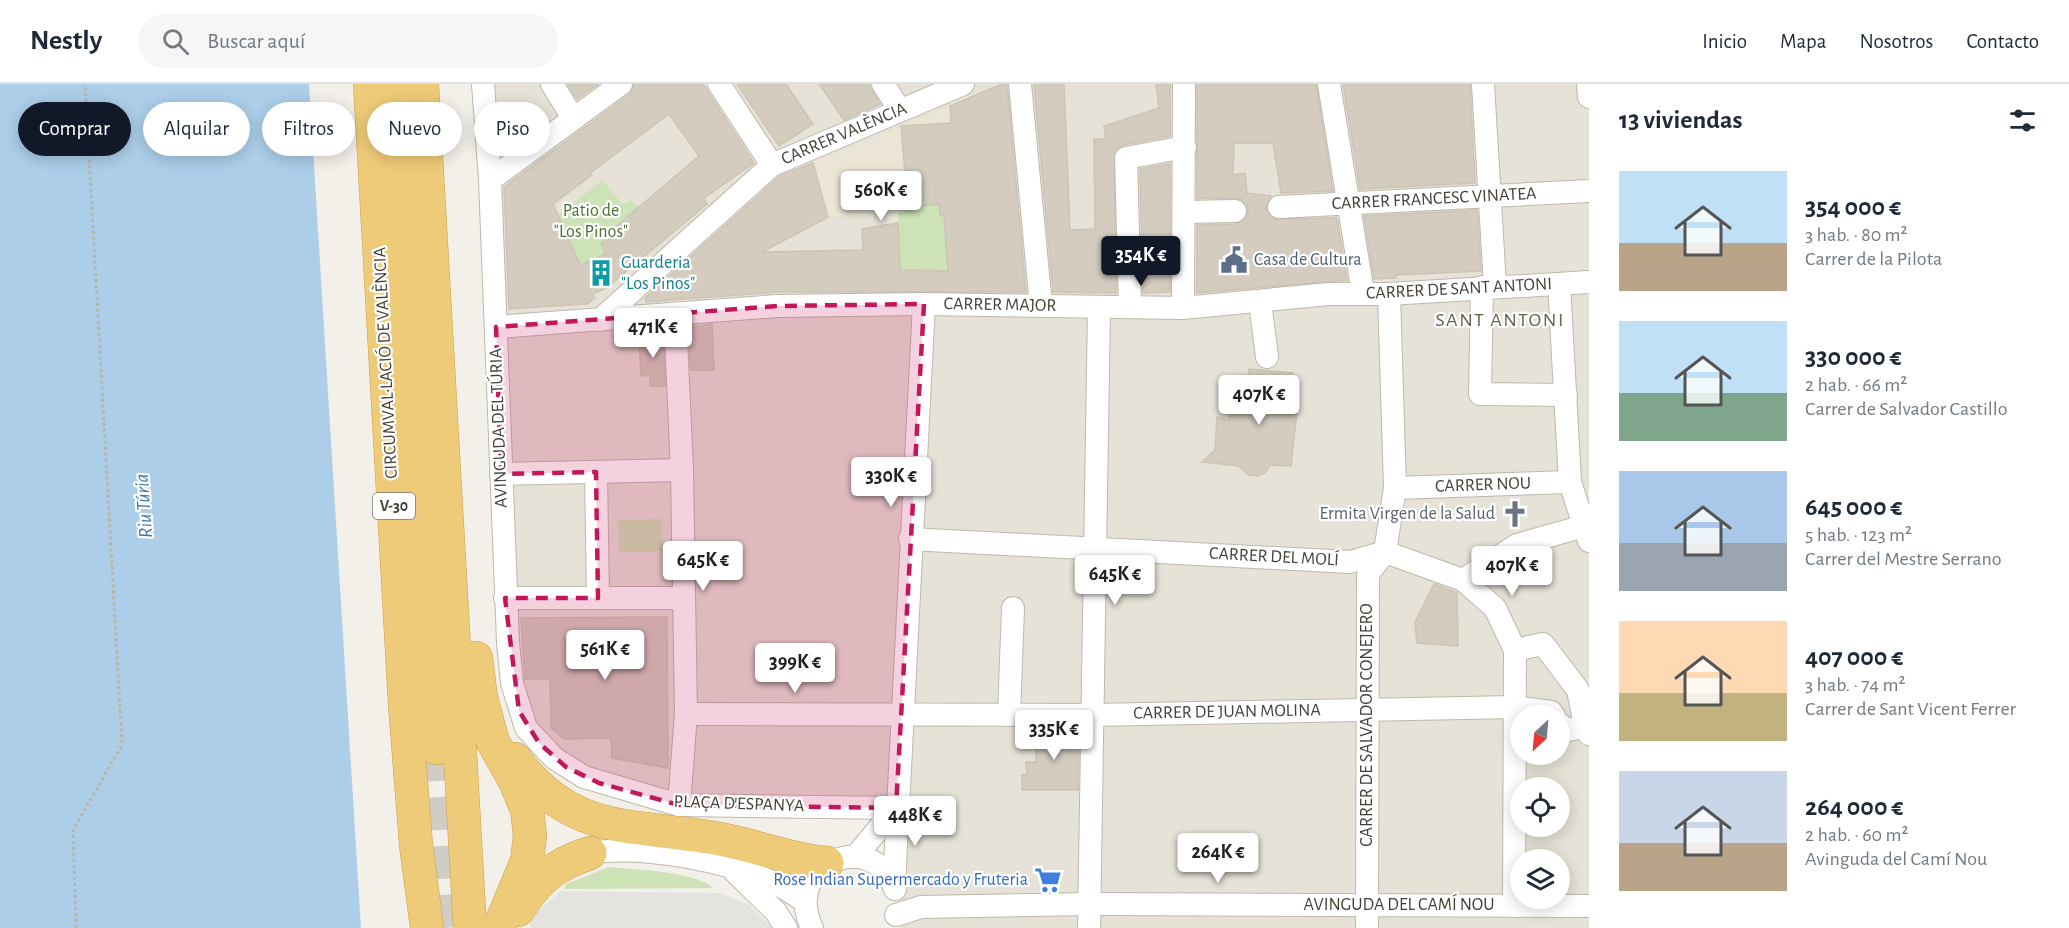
<!DOCTYPE html>
<html lang="es">
<meta charset="utf-8">
<style>
:root{--surface:#fff;--page:#f6f6f7;--text:#1f2937;--muted:#747a83;--line:#e0e1e3;--accent:#111827}
body{margin:0;font-family:"Alegreya Sans",sans-serif;background:var(--page);color:var(--text);height:100vh;display:flex;flex-direction:column;font-size:22px;white-space:nowrap}
*{box-sizing:border-box;margin:0}
p{font-size:20px;color:var(--muted)}
.icon{flex:none;width:33px;height:33px;fill:none;stroke:currentColor;stroke-width:2;stroke-linecap:round;stroke-linejoin:round}
.map{position:relative;flex:1;overflow:hidden}
.drawer{display:flex;flex-direction:column;background:var(--surface);width:480px}
.drawer>*{flex:none}
.top-card{position:absolute;left:18px;top:18px;width:570px;height:54px;display:flex;gap:12px}
.needle{width:39px;rotate:206deg}
.buttons{position:absolute;left:1510px;top:621px;display:grid;gap:12px}
.buttons a{display:grid;place-items:center;width:60px;height:60px;border-radius:50%;background:var(--surface);box-shadow:0 3px 15px #0003;font-size:30px}
.price{position:absolute;translate:-50% -51px;padding:0 14px;border-radius:6px;background:#fff;color:#222;font-size:20px;line-height:39px;filter:drop-shadow(0 2px 3px #0008)}
.price::after{content:'';position:absolute;left:50%;top:36px;width:18px;height:14px;margin-left:-9px;background:inherit;clip-path:polygon(0 0,100% 0,50% 100%)}
.price.selected{background:var(--accent);color:#fff}
ul{padding:0;list-style:none}
li{display:flex;align-items:center;gap:18px;height:150px;padding:0 30px}
li span{display:grid;place-items:center;flex:none;width:168px;height:120px;border-radius:0px;color:#555}
li>.icon{margin-inline-start:auto}
span .icon{width:72px;height:72px;fill:#fffc;stroke-width:1}
li b{font-size:26px}
h2{display:flex;justify-content:space-between;align-items:center;height:72px;padding:0 30px;font-size:26px}
.chip{padding:0 21px;border-radius:27px;background:var(--surface);box-shadow:0 3px 15px #0003;font-size:21px;line-height:54px}
.chip.selected{background:var(--accent);color:#fff}
header{display:flex;align-items:center;gap:36px;box-sizing:border-box;height:84px;padding:0 30px;background:var(--surface);border-bottom:2px solid var(--line)}
header strong{font-size:28px}
nav{display:flex;gap:33px;margin-inline-start:auto;font-size:21px}
.search{width:420px;height:54px;background:var(--page);display:flex;align-items:center;gap:15px;box-sizing:border-box;padding:0 21px;border-radius:33px;color:var(--muted);font-size:22px}
main{display:flex;flex:1;min-height:0}
.map>svg:first-child{display:block}
.residential{fill:#e6e2d7;fill-rule:evenodd}
.education{fill:#eae5d4}
.green{fill:#cde2b6}
.parking{fill:#e4e3e0}
.water{fill:#accee9}
.building{fill:#d3ccbf;stroke:#cdc4b3;stroke-width:1.5;fill-rule:evenodd}
.lines{fill:none;stroke-linecap:round;stroke-linejoin:round}
.highway-tunnel{stroke:#d0cdc6;stroke-width:33;stroke-dasharray:33 16;stroke-linecap:butt}
.minor-casing{stroke:#bdb8ac;stroke-width:24}
.highway-casing{stroke:#cda149;stroke-width:34}
.path{stroke:#bdb49f;stroke-width:3;stroke-dasharray:3 3;stroke-linecap:butt}
.minor{stroke:#fff;stroke-width:22}
.highway{stroke:#eecb78;stroke-width:33}
.marked{fill:#c2185b;fill-opacity:0.2;stroke:#c2185b;stroke-width:4.5;stroke-dasharray:12 8;stroke-linejoin:round}
.labels{text-anchor:middle;dominant-baseline:central;stroke-width:4.5;stroke-linejoin:round;paint-order:stroke}
.shield{fill:#fff;stroke:#7d7a74;stroke-width:1.5}
.shield-label{font-size:16px;font-weight:bold;fill:#454138}
.street-label{font-size:18px;fill:#454138;stroke:#fff}
.park-label{font-size:18px;fill:#477131;stroke:#fff}
.service-label{font-size:18px;fill:#4e5e75;stroke:#fff;text-anchor:start}
.culture-label{font-size:18px;fill:#0d838f;stroke:#fff;text-anchor:start}
.worship-label{font-size:18px;fill:#5b616d;stroke:#fff;text-anchor:end}
.shop-label{font-size:18px;fill:#366cbe;stroke:#fff;text-anchor:end}
.neighbourhood-label{font-size:20px;letter-spacing:1.5px;fill:#675f50;stroke:#fff}
.water-label{font-size:20px;font-style:italic;fill:#3c76a6;stroke:#fff}
</style>
<header>
<strong>Nestly</strong>
<div class="search"><svg class="icon" aria-label="search" viewBox="0 0 24 24"><circle cx="10" cy="10" r="6"/><path d="M15 15l6 6"/></svg>Buscar aquí</div>
<nav><a>Inicio</a><a>Mapa</a><a>Nosotros</a><a>Contacto</a></nav>
</header>
<main>
<div class="map">
<svg width="1589" height="844" viewBox="0 0 1589 844">
<rect width="100%" height="100%" fill="#f3f0e9"/>
<path class="residential" d="M483 0H1589V844H900L908 719 679 721 584 693 519 627ZM1521 632H1560V670H1521ZM1521 704H1560V742H1521ZM1521 776H1560V814H1521Z"/>
<polygon class="education" points="950,22 954,71 944,131 950,214 890,211 886,130 828,133 813,79"/>
<g class="green">
<polygon points="937,89 940,131 944,131 948,187 900,186 898,129 903,129 902,123 925,121"/>
<polygon points="602,96 623,121 631,116 638,124 609,155 601,159 606,170 580,181 558,132"/>
<polygon points="662,435 663,467 619,468 618,436"/>
<path d="M609 783C635 786 695 787 713 804L564 805 566 800Z"/>
</g>
<polygon class="parking" points="561,807 719,809 749,821 772,844 530,844 530,834"/>
<polygon class="water" points="0,0 309,0 361,844 0,844"/>
<g class="building">
<polygon points="568,0 598,0 577,15"/>
<path d="M634 0H703L754 79 704 114 707 120 606 204 593 210 595 214 587 220 509 225 504 103 629 11ZM669 30 699 72 613 145 618 151 601 159 606 170 580 181 553 120 592 91 590 89Z"/>
<polygon points="737,0 786,0 813,40 779,62"/>
<polygon points="819,0 868,0 880,20 844,36"/>
<polygon points="1002,0 1007,0 1026,208 777,208 646,218 645,214 780,92 813,79 828,133 762,168 863,166 862,145 898,139 900,186 948,187 944,131 940,131 939,120 908,123 901,42 951,39 950,22"/>
<polygon points="1034,0 1064,0 1070,146 1095,145 1094,55 1106,55 1104,42 1159,24 1156,0 1170,0 1170,52 1123,61 1114,69 1116,209 1053,208"/>
<polygon points="1197,0 1316,0 1333,107 1281,109 1273,59 1234,59 1233,91 1245,89 1247,109 1271,112 1266,124 1273,135 1337,134 1347,196 1197,209 1197,141 1236,140 1246,134 1248,127 1241,115 1197,114"/>
<polygon points="1343,0 1470,0 1475,99 1360,105"/>
<polygon points="1170,80 1170,208 1143,209 1140,85"/>
<polygon points="1477,126 1481,187 1396,191 1396,194 1374,195 1364,132"/>
<polygon points="712,240 714,286 691,286 689,253 684,244"/>
<polygon points="664,249 665,302 650,302 650,291 641,292 639,255"/>
<polygon points="1249,285 1293,289 1290,328 1297,328 1291,382 1270,381 1265,389 1257,392 1248,391 1239,382 1202,378 1215,366 1217,333 1228,337 1231,330 1242,332 1244,328"/>
<polygon points="1434,500 1457,509 1458,562 1417,559 1415,539"/>
<polygon points="667,533 668,684 612,674 611,654 564,655 551,644 550,595 525,595 521,534"/>
<polygon points="1036,644 1079,644 1078,706 1022,706 1022,691 1027,691 1026,678 1036,678"/>
</g>
<g class="lines">
<polyline class="highway-tunnel" points="437,664 450,844"/>
<defs>
<g id="minor">
<polyline points="483,0 490,96 508,558 512,599 526,644 554,674 584,693 679,721 896,724"/>
<polyline points="552,0 573,34"/>
<polyline points="719,0 772,81"/>
<polyline points="883,0 900,26"/>
<polyline points="1020,0 1041,222"/>
<polyline points="1329,0 1363,209"/>
<polyline points="1483,0 1495,202"/>
<polyline points="1588,0 1589,13"/>
<polyline points="490,96 621,0"/>
<polyline points="1279,123 1589,107"/>
<polyline points="1185,128 1235,127"/>
<polyline points="1559,200 1570,398 1589,457"/>
<polyline points="1482,203 1480,310 1566,311"/>
<polyline points="1260,218 1267,273"/>
<polyline points="1130,223 1126,74 1185,63"/>
<polyline points="1183,224 1184,0"/>
<polyline points="600,236 772,81 963,0"/>
<polyline points="496,243 777,222 924,220 1183,224 1329,210 1389,210 1589,198"/>
<polyline points="676,254 682,386 686,630 679,721"/>
<polyline points="596,388 598,514"/>
<polyline points="501,390 682,386"/>
<polyline points="1395,404 1570,398"/>
<polyline points="910,455 1350,478 1385,468"/>
<polyline points="1385,468 1463,496 1495,524 1515,566 1514,822"/>
<polyline points="1385,468 1395,404 1389,210"/>
<polyline points="1463,496 1517,461 1584,442"/>
<polyline points="505,514 682,514"/>
<polyline points="1515,566 1543,560 1578,606 1585,642"/>
<polyline points="686,630 1093,631 1515,623 1551,628 1554,632"/>
<polyline points="1009,631 1013,524"/>
<polyline points="1560,640 1565,647 1585,642 1589,650"/>
<path d="M590 769C640 760 730 777 776 800 786 804 795 811 804 817"/>
<polyline points="855,773 896,724"/>
<polyline points="735,788 776,828 786,844"/>
<polyline points="894,801 924,220"/>
<polyline points="896,831 921,823 1090,820 1589,822"/>
<path d="M812 844C781 777 875 744 895 805"/>
<polyline points="1089,844 1099,224"/>
<polyline points="1367,844 1368,490 1385,468"/>
</g>
<g id="highway">
<polyline points="370,0 405,621 416,761 427,844"/>
<polyline points="392,0 400,79 437,664"/>
<polyline points="422,0 470,844"/>
<polyline points="476,574 481,614 493,658 515,697 527,726 530,751 527,777 499,844"/>
<path d="M515 675C573 754 635 739 720 755 757 762 790 776 827 779"/>
<path d="M518 826C538 795 554 781 590 769"/>
</g>
</defs>
<use href="#minor" class="minor-casing"/>
<use href="#highway" class="highway-casing"/>
<polyline class="path" points="76,844 73,746 122,661 85,0"/>
<use href="#minor" class="minor"/>
<use href="#highway" class="highway"/>
</g>
<path class="marked" d="M924 220 896 724 679 721 599 699 566 683 539 659 519 627 505 514H598L596 388 501 390 496 243 777 222Z"/>
<defs>
<symbol id="civic-bare" viewBox="-9 -9 18 18"><path d="M-.6-6.5H3V-4.5H.6V-3L4-1V1h2V6H-6V1h2V-1L-.6-3ZM-1.2 2.5V6h2.4V2.5Z" fill="#5c6f8a" stroke="#fff" stroke-width="2.5" paint-order="stroke"/></symbol>
<symbol id="building-bare" viewBox="-9 -9 18 18"><path d="M-4-6H4V6H1V3H-1V6H-4ZM-2.5-4.3h1.7v1.8h-1.7ZM.8-4.3h1.7v1.8H.8ZM-2.5-1h1.7V.8h-1.7ZM.8-1h1.7V.8H.8Z" fill="#0f9aa8" stroke="#fff" stroke-width="2.5" paint-order="stroke"/></symbol>
<symbol id="church-bare" viewBox="-9 -9 18 18"><path d="M-1.2-6h2.4v3.5h3.3v2.4h-3.3V6h-2.4V-.1h-3.3v-2.4h3.3Z" fill="#6b7280" stroke="#fff" stroke-width="2.5" paint-order="stroke"/></symbol>
<symbol id="supermarket-bare" viewBox="-9 -9 18 18"><path d="M-6-5.5h2.5l.6 2H6L4.5 2H-2.5L-4.4-4H-6ZM-1.5 3.2a1.3 1.3 0 1 0 .1 0ZM3 3.2a1.3 1.3 0 1 0 .1 0Z" fill="#3f7fe0" stroke="#fff" stroke-width="2.5" paint-order="stroke"/></symbol>
</defs>
<g fill-rule="evenodd">
<use href="#civic-bare" x="1215" y="157" width="38" height="38"/>
<use href="#building-bare" x="582" y="170" width="38" height="38"/>
<use href="#church-bare" x="1496" y="411" width="38" height="38"/>
<use href="#supermarket-bare" x="1029" y="777" width="38" height="38"/>
</g>
<g class="labels">
<rect class="shield" x="373" y="409" width="42" height="26" rx="4.5"/>
<g class="shield-label">
<text x="394" y="422">V-30</text>
</g>
<g class="street-label">
<text transform="translate(844 50) rotate(-23)">CARRER VALÈNCIA</text>
<text transform="translate(1434 115) rotate(-3)">CARRER FRANCESC VINATEA</text>
<text transform="translate(1459 205) rotate(-3)">CARRER DE SANT ANTONI</text>
<text transform="translate(1000 221) rotate(1)">CARRER MAJOR</text>
<text transform="translate(386 279) rotate(-93)">CIRCUMVAL·LACIÓ DE VALÈNCIA</text>
<text transform="translate(499 344) rotate(-92)">AVINGUDA DEL TÚRIA</text>
<text transform="translate(1483 401) rotate(-2)">CARRER NOU</text>
<text transform="translate(1274 473) rotate(3)">CARRER DEL MOLÍ</text>
<text transform="translate(1227 628) rotate(-1)">CARRER DE JUAN MOLINA</text>
<text transform="translate(1367 641) rotate(-90)">CARRER DE SALVADOR CONEJERO</text>
<text transform="translate(739 720) rotate(2)">PLAÇA D'ESPANYA</text>
<text x="1399" y="821">AVINGUDA DEL CAMÍ NOU</text>
</g>
<g class="park-label">
<text x="591" y="127">Patio de<tspan x="591" dy="21">"Los Pinos"</tspan></text>
</g>
<g class="service-label">
<text x="1254" y="176">Casa de Cultura</text>
</g>
<g class="culture-label">
<text x="621" y="179">Guarderia<tspan x="621" dy="21">"Los Pinos"</tspan></text>
</g>
<g class="worship-label">
<text x="1495" y="430">Ermita Virgen de la Salud</text>
</g>
<g class="shop-label">
<text x="1028" y="796">Rose Indian Supermercado y Fruteria</text>
</g>
<g class="neighbourhood-label">
<text x="1500" y="236">SANT ANTONI</text>
</g>
<g class="water-label">
<text transform="translate(144 422) rotate(-94)">Riu Túria</text>
</g>
</g>
</svg>
<div class="buttons">
<a><svg class="needle" viewBox="-14 -14 28 28"><path d="M0-13l5 13h-10z" fill="#e53935"/><path d="M0 13l5-13h-10z" fill="#747a83"/></svg></a>
<a><svg class="icon" aria-label="locate" viewBox="0 0 24 24"><circle cx="12" cy="12" r="6"/><path d="M12 2v4M12 18v4M2 12h4M18 12h4"/></svg></a>
<a><svg class="icon" aria-label="layers" viewBox="0 0 24 24"><path d="M12 4l9 5-9 5-9-5zM3 14l9 5 9-5"/></svg></a>
</div>
<b class="price" style="left:881px;top:138px">560K €</b>
<b class="price selected" style="left:1141px;top:203px">354K €</b>
<b class="price" style="left:653px;top:275px">471K €</b>
<b class="price" style="left:1259px;top:342px">407K €</b>
<b class="price" style="left:891px;top:424px">330K €</b>
<b class="price" style="left:703px;top:508px">645K €</b>
<b class="price" style="left:1512px;top:513px">407K €</b>
<b class="price" style="left:1115px;top:522px">645K €</b>
<b class="price" style="left:605px;top:597px">561K €</b>
<b class="price" style="left:795px;top:610px">399K €</b>
<b class="price" style="left:1054px;top:677px">335K €</b>
<b class="price" style="left:915px;top:763px">448K €</b>
<b class="price" style="left:1218px;top:800px">264K €</b>
<div class="top-card">
<a class="chip selected">Comprar</a>
<a class="chip">Alquilar</a>
<a class="chip">Filtros</a>
<a class="chip">Nuevo</a>
<a class="chip">Piso</a>
</div>
</div>
<section class="drawer">
<h2>13 viviendas<svg class="icon" aria-label="filters" viewBox="0 0 24 24"><path d="M4 7h16M4 17h16"/><circle cx="9" cy="7" r="2"/><circle cx="15" cy="17" r="2"/></svg></h2>
<ul>
<li><span style="background:linear-gradient(#bfe0f5 60%,#b9a48a 0)"><svg class="icon" aria-label="home" viewBox="0 0 24 24"><path d="M3 11l9-7 9 7M6 9v11h12V9"/></svg></span><div><b>354 000 €</b><p>3 hab. · 80 m²</p><p>Carrer de la Pilota</p></div></li>
<li><span style="background:linear-gradient(#bfe0f5 60%,#7fa58c 0)"><svg class="icon" aria-label="home" viewBox="0 0 24 24"><path d="M3 11l9-7 9 7M6 9v11h12V9"/></svg></span><div><b>330 000 €</b><p>2 hab. · 66 m²</p><p>Carrer de Salvador Castillo</p></div></li>
<li><span style="background:linear-gradient(#a9c7e8 60%,#9aa5b1 0)"><svg class="icon" aria-label="home" viewBox="0 0 24 24"><path d="M3 11l9-7 9 7M6 9v11h12V9"/></svg></span><div><b>645 000 €</b><p>5 hab. · 123 m²</p><p>Carrer del Mestre Serrano</p></div></li>
<li><span style="background:linear-gradient(#ffd9b3 60%,#c2b280 0)"><svg class="icon" aria-label="home" viewBox="0 0 24 24"><path d="M3 11l9-7 9 7M6 9v11h12V9"/></svg></span><div><b>407 000 €</b><p>3 hab. · 74 m²</p><p>Carrer de Sant Vicent Ferrer</p></div></li>
<li><span style="background:linear-gradient(#c9d6e8 60%,#b9a48a 0)"><svg class="icon" aria-label="home" viewBox="0 0 24 24"><path d="M3 11l9-7 9 7M6 9v11h12V9"/></svg></span><div><b>264 000 €</b><p>2 hab. · 60 m²</p><p>Avinguda del Camí Nou</p></div></li>
</ul>
</section>
</main>
